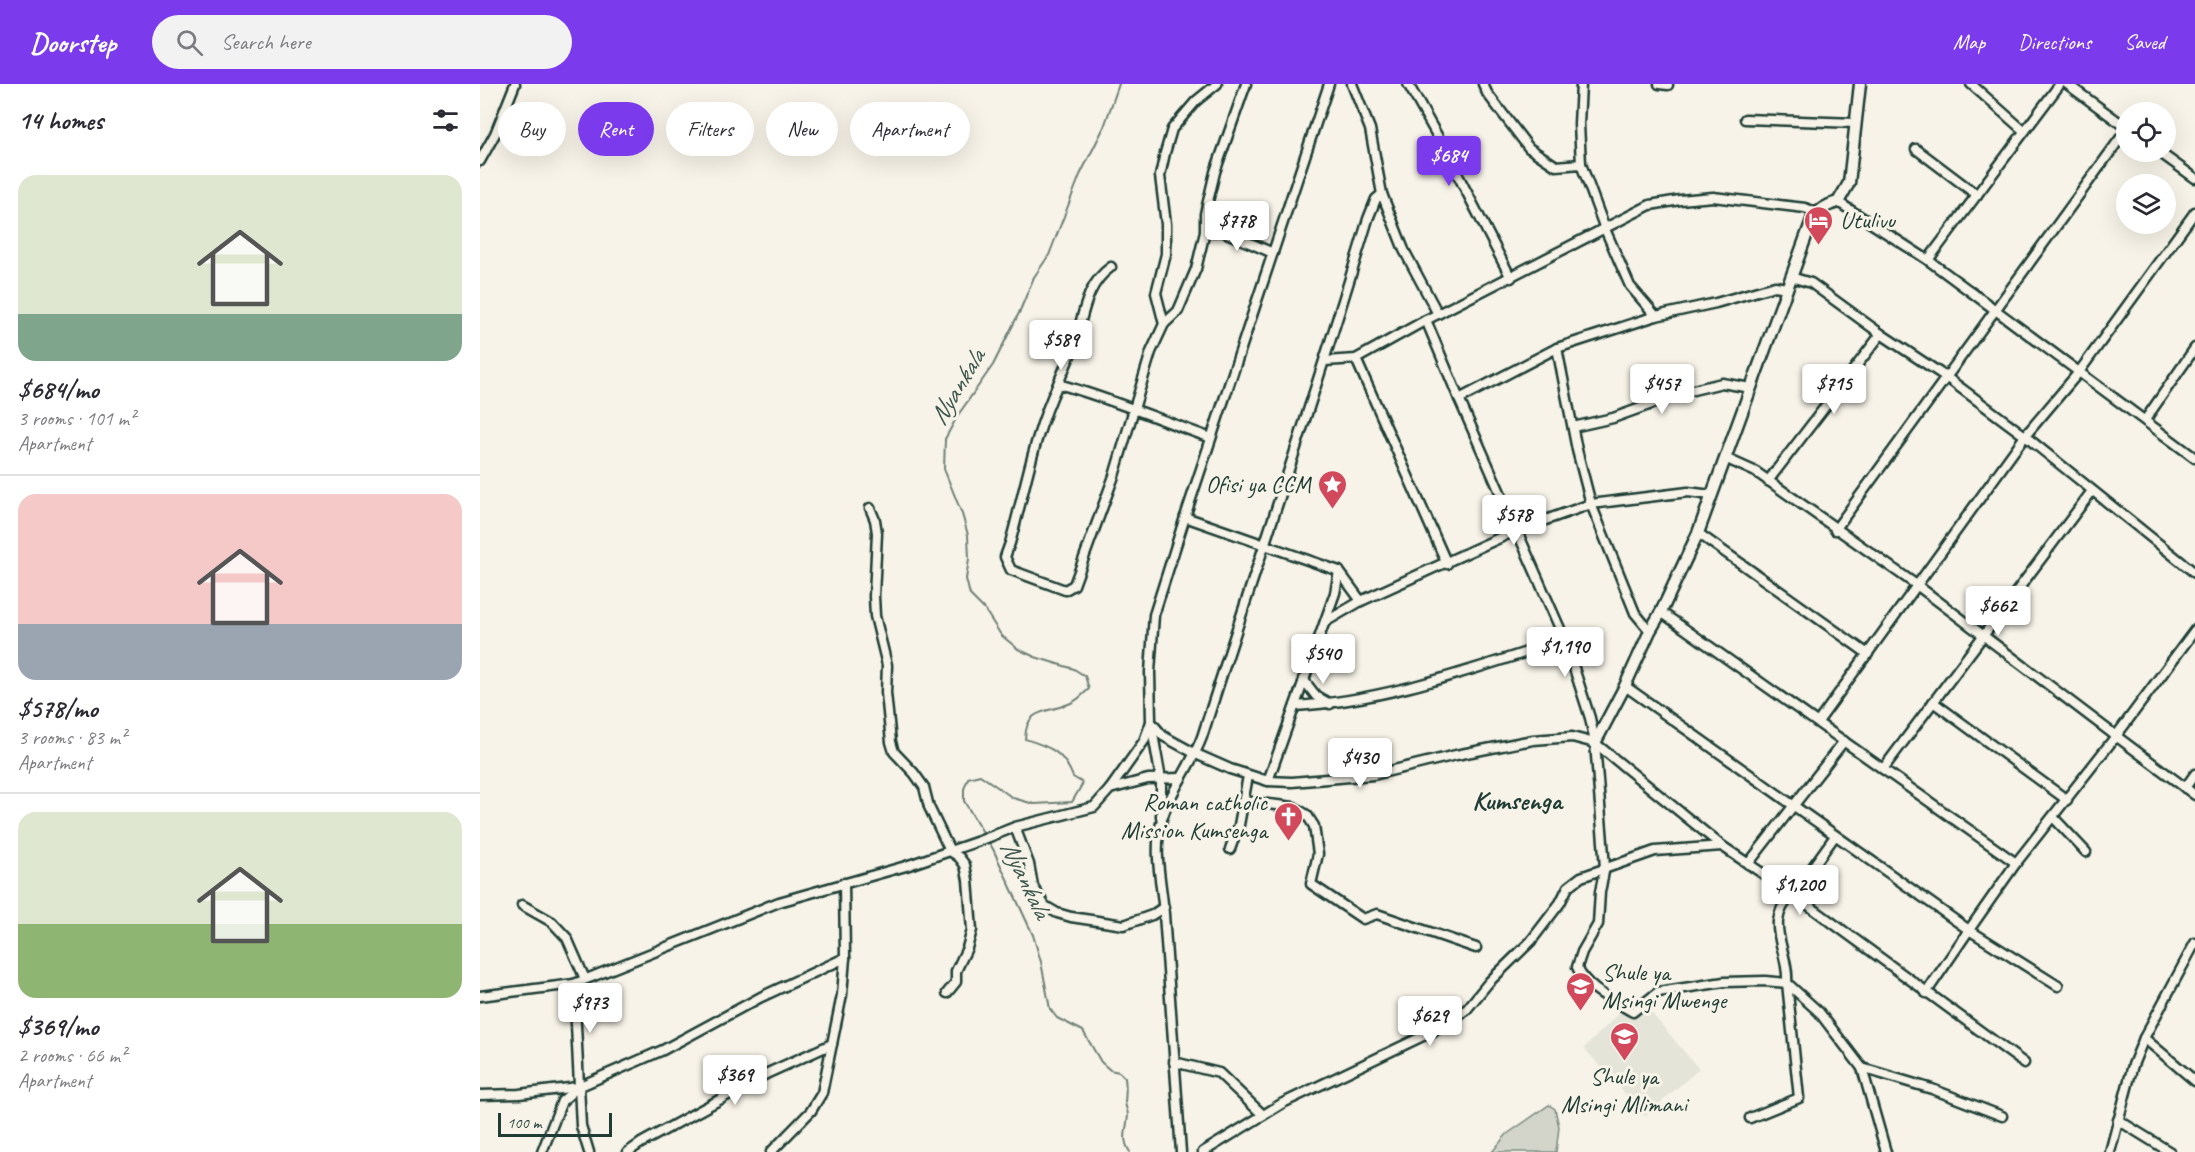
<!DOCTYPE html>
<meta charset="utf-8">
<style>
:root{--surface:#fff;--page:#f2f2f3;--text:#2b2b33;--muted:#7c7c81;--line:#e1e1e2;--accent:#7c3aed}
body{margin:0;font-family:Caveat,sans-serif;background:var(--page);color:var(--text);height:100vh;display:flex;flex-direction:column;font-size:22px;white-space:nowrap}
*{box-sizing:border-box;margin:0}
p{font-size:20px;color:var(--muted)}
.icon{flex:none;width:33px;height:33px;fill:none;stroke:currentColor;stroke-width:2;stroke-linecap:round;stroke-linejoin:round}
.map{position:relative;flex:1;overflow:hidden}
.side{display:flex;flex-direction:column;background:var(--surface);width:480px}
.side>*{flex:none}
.hud{position:absolute;left:18px;top:18px;width:570px;height:54px;display:flex;gap:12px}
.fabs{position:absolute;left:1636px;top:18px;display:grid;gap:12px}
.fabs a{display:grid;place-items:center;width:60px;height:60px;border-radius:50%;background:var(--surface);box-shadow:0 6px 24px #0002;font-size:30px}
.scale{position:absolute;left:18px;bottom:15px;width:114px;box-sizing:border-box;padding-left:6px;border:3px solid #1f3d34;border-top:0;font-size:16px;line-height:21px;white-space:nowrap;color:#1f3d34;-webkit-text-stroke:4px #f7f3e8;paint-order:stroke}
.price{position:absolute;translate:-50% -51px;padding:0 14px;border-radius:6px;background:#fff;color:#222;font-size:20px;line-height:39px;filter:drop-shadow(0 2px 3px #0008)}
.price::after{content:'';position:absolute;left:50%;top:36px;width:18px;height:14px;margin-left:-9px;background:inherit;clip-path:polygon(0 0,100% 0,50% 100%)}
.price.active{background:var(--accent);color:#fff}
ul{padding:0;list-style:none}
li{display:grid;align-content:center;gap:12px;height:318px;padding:0 18px}
li+li{border-top:2px solid var(--line)}
li span{display:grid;place-items:center;height:186px;border-radius:18px;color:#555}
li>.icon{margin-inline-start:auto}
span .icon{width:108px;height:108px;fill:#fffc;stroke-width:1}
li b{font-size:26px}
h2{display:flex;justify-content:space-between;align-items:center;height:72px;padding:0 18px;font-size:26px}
.chip{padding:0 21px;border-radius:27px;background:var(--surface);box-shadow:0 6px 24px #0002;font-size:21px;line-height:54px}
.chip.active{background:var(--accent);color:#fff}
header{display:flex;align-items:center;gap:36px;box-sizing:border-box;height:84px;padding:0 30px;background:var(--accent);color:#fff}
header strong{font-size:28px}
nav{display:flex;gap:33px;margin-inline-start:auto;font-size:21px}
.search{width:420px;height:54px;background:var(--page);display:flex;align-items:center;gap:15px;box-sizing:border-box;padding:0 21px;border-radius:33px;color:var(--muted);font-size:22px}
main{display:flex;flex:1;min-height:0}
.map>svg:first-child{display:block}
.built{fill:#e5e4d9}
.green{fill:#d3d5ca;stroke:#79897f;stroke-width:1.5}
.lines{fill:none;stroke-linecap:round;stroke-linejoin:round}
.stream{stroke:#6f8077;stroke-width:2}
.minor-casing{stroke:#1f3d34;stroke-width:13}
.tertiary-casing{stroke:#1f3d34;stroke-width:15}
.minor{stroke:#f7f3e8;stroke-width:8}
.tertiary{stroke:#f7f3e8;stroke-width:10}
.labels{text-anchor:middle;dominant-baseline:central;stroke-width:6;stroke-linejoin:round;paint-order:stroke}
.poi-label{font-size:24px;fill:#1f3d34;stroke:#f7f3e8;text-anchor:start}
.water-label{font-size:26px;font-style:italic;fill:#405950;stroke:#f7f3e8}
.quarter-label{font-size:27px;font-weight:bold;fill:#1f3d34;stroke:#f7f3e8}
</style>
<header>
<strong>Doorstep</strong>
<div class="search"><svg class="icon" aria-label="search" viewBox="0 0 24 24"><circle cx="10" cy="10" r="6"/><path d="M15 15l6 6"/></svg>Search here</div>
<nav><a>Map</a><a>Directions</a><a>Saved</a></nav>
</header>
<main>
<section class="side">
<h2>14 homes<svg class="icon" aria-label="filters" viewBox="0 0 24 24"><path d="M4 7h16M4 17h16"/><circle cx="9" cy="7" r="2"/><circle cx="15" cy="17" r="2"/></svg></h2>
<ul>
<li><span style="background:linear-gradient(#dfe7d0 75%,#7fa58c 0)"><svg class="icon" aria-label="home" viewBox="0 0 24 24"><path d="M3 11l9-7 9 7M6 9v11h12V9"/></svg></span><div><b>$684/mo</b><p>3 rooms · 101 m²</p><p>Apartment</p></div></li>
<li><span style="background:linear-gradient(#f6c9c9 70%,#9aa5b1 0)"><svg class="icon" aria-label="home" viewBox="0 0 24 24"><path d="M3 11l9-7 9 7M6 9v11h12V9"/></svg></span><div><b>$578/mo</b><p>3 rooms · 83 m²</p><p>Apartment</p></div></li>
<li><span style="background:linear-gradient(#dfe7d0 60%,#8fb573 0)"><svg class="icon" aria-label="home" viewBox="0 0 24 24"><path d="M3 11l9-7 9 7M6 9v11h12V9"/></svg></span><div><b>$369/mo</b><p>2 rooms · 66 m²</p><p>Apartment</p></div></li>
</ul>
</section>
<div class="map">
<svg width="1715" height="1068" viewBox="0 0 1715 1068">
<rect width="100%" height="100%" fill="#f7f3e8"/>
<filter id="ink" filterUnits="userSpaceOnUse"><feTurbulence type="fractalNoise" baseFrequency=".0167" numOctaves="2"/><feDisplacementMap in="SourceGraphic" scale="12" xChannelSelector="R" yChannelSelector="G"/><feConvolveMatrix kernelMatrix="1 2 1 2 8 2 1 2 1" color-interpolation-filters="sRGB"/></filter>
<g filter="url(#ink)">
<polygon class="built" points="1157,912 1219,985 1165,1032 1104,964"/>
<polygon class="green" points="1069,1021 1075,1025 1079,1043 1076,1068 1012,1068 1027,1050"/>
<g class="lines">
<path class="stream" d="M639 0 624 43 600 91 569 171 554 193 539 229 513 281 478 331 465 355 464 385 482 430 488 451 489 475 486 495 490 511 505 526 521 551 538 565 555 573 594 585 605 592 609 605C604 609 599 615 593 618 570 630 546 621 545 655 570 663 583 667 593 693L603 699 592 718 554 720 533 714 500 691 488 694 484 705V717L513 765 553 851 561 878 570 925 577 934 603 947 621 978 630 986 639 988 645 994C646 1002 646 1009 645 1018 645 1022 648 1027 648 1031 647 1046 641 1055 650 1068"/>
<defs>
<g id="minor">
<polyline points="872,0 890,45 902,110 924,166 958,230"/>
<polyline points="928,0 963,62 1031,194"/>
<polyline points="1003,0 1007,9 1049,64 1076,82 1101,80"/>
<polyline points="1101,0 1099,40 1101,80 1125,145 1150,202 1176,232"/>
<polyline points="1179,0 1188,1"/>
<polyline points="1491,0 1544,47"/>
<polyline points="1587,0 1647,44"/>
<polyline points="1265,35 1376,39"/>
<polyline points="1436,65 1497,111"/>
<polyline points="1679,68 1715,94"/>
<polyline points="0,77 15,50 35,0"/>
<polyline points="1358,118 1448,176 1715,374"/>
<polyline points="725,148 742,147 793,169"/>
<polyline points="1448,176 1580,0"/>
<polyline points="1311,193 1331,199 1401,250 1466,293 1545,352 1715,489"/>
<path d="M946 236 979 315 1085 556 1110 634 1115 659 1125 783 1120 808 1118 840 1102 868 1097 883C1106 905 1133 916 1153 928L1178 908 1244 898 1285 897 1307 899 1319 1014 1270 1034"/>
<polyline points="684,240 676,209 686,170 686,140 680,92 685,69 692,45 716,17 737,0"/>
<polyline points="1077,264 1097,366 1111,420 1155,529 1170,547"/>
<polyline points="876,275 967,480"/>
<polyline points="845,277 876,275 946,236 1170,121 1200,116 1233,113 1325,124 1337,129"/>
<path d="M578 300C584 284 593 268 597 252 604 226 608 199 631 183"/>
<polyline points="979,315 1077,264 1176,232 1236,219 1295,202 1307,204"/>
<polyline points="1665,336 1715,264"/>
<polyline points="1093,343 1133,334 1205,308 1242,299 1271,304"/>
<path d="M731 354C680 336 630 314 578 300 554 350 545 406 530 459L525 473 531 486 585 506 594 501 634 392 671 268 684 240 698 227 716 185 725 148V130L735 88 766 0"/>
<polyline points="1245,374 1276,388 1438,502 1636,652 1536,779 1489,846 1578,902"/>
<polyline points="1288,397 1401,250"/>
<polyline points="390,424 395,436 397,449 394,512 395,532 407,581 406,609 411,658 414,668 434,689 444,703 449,723 470,767 479,773 485,781 488,796 492,846 487,864 476,887 476,898 467,909"/>
<polyline points="705,433 859,487 881,517"/>
<polyline points="1355,446 1647,45"/>
<polyline points="1218,449 1388,570"/>
<polyline points="1181,528 1536,779"/>
<polyline points="845,538 881,517 1037,446 1111,420 1208,408 1231,411"/>
<polyline points="1715,546 1636,652 1715,711"/>
<polyline points="823,595 836,612 850,620"/>
<polyline points="1145,602 1489,846 1446,909"/>
<polyline points="1453,618 1587,716"/>
<path d="M815 622C908 617 997 583 1085 556"/>
<polyline points="671,638 683,652 716,670 750,685 788,697 812,698 893,691 976,671 1053,656 1092,653 1115,659 1242,762 1313,810 1544,979"/>
<polyline points="1338,638 1545,352 1599,288 1715,128"/>
<polyline points="671,639 681,695 681,733"/>
<polyline points="1403,685 1612,407"/>
<polyline points="788,697 855,509 859,487"/>
<polyline points="1705,704 1715,690"/>
<polyline points="630,705 664,657 671,638 670,588 674,531 705,433 849,0"/>
<polyline points="763,717 814,723 827,731 834,742 838,770 831,800 883,835 897,830 996,864"/>
<polyline points="1573,733 1606,768"/>
<polyline points="535,743 549,780 553,802 565,822 577,829 591,833 644,841 672,831 684,823"/>
<path d="M1355 752 1313 810C1281 839 1310 866 1307 899L1339 928 1382 984 1406 1068"/>
<polyline points="750,765 759,741 768,692"/>
<polyline points="1268,780 1364,657"/>
<polyline points="42,821 72,838 87,854 105,895"/>
<polyline points="94,900 101,1042 109,1068"/>
<polyline points="0,912 94,900 299,818 426,782 499,757 535,743 614,723 630,705 668,695 700,694"/>
<polyline points="1664,954 1715,997"/>
<polyline points="694,978 739,989 783,1031"/>
<polyline points="1382,984 1452,1005 1522,1032"/>
<polyline points="0,1011 39,1010 98,1003 183,966 281,913 365,874"/>
<polyline points="1638,1036 1690,1068"/>
<polyline points="62,1068 82,1017 98,1003"/>
<polyline points="148,1068 161,1059 288,989 352,960"/>
<polyline points="291,1068 331,1027 342,1009 362,911 365,874 364,799"/>
<path d="M701 1068C695 989 689 910 684 830 682 800 673 769 681 739 689 708 711 683 722 653 777 480 836 309 888 135L896 115 902 110"/>
<polyline points="723,1068 803,1019 962,943 987,925 1009,898 1051,857 1080,819 1088,803 1101,793 1175,767 1242,762"/>
<polyline points="1630,1068 1653,981 1664,954 1715,859"/>
</g>
<path id="tertiary" d="M1115 659 1145 602 1170 547 1181 528 1218 449 1332 136C1339 126 1346 121 1358 118L1369 99 1380 0"/>
</defs>
<use href="#minor" class="minor-casing"/>
<use href="#tertiary" class="tertiary-casing"/>
<use href="#minor" class="minor"/>
<use href="#tertiary" class="tertiary"/>
</g>
</g>
<defs>
<symbol id="hotel-pin" viewBox="-11 -11 22 30"><path d="M0 17L-7.5 6A9.5 9.5 0 1 1 7.5 6Z" fill="#d1495b" stroke="#f7f3e8"/><path d="M-6-4.5h1.5V1H6V5H4.5V3h-9V5H-6ZM-4 0a1.8 1.8 0 1 1 3.6 0ZM.5 0V-2.5h3Q6-2.5 6 0Z" fill="#fff"/></symbol>
<symbol id="sight-pin" viewBox="-11 -11 22 30"><path d="M0 17L-7.5 6A9.5 9.5 0 1 1 7.5 6Z" fill="#d1495b" stroke="#f7f3e8"/><path d="M0-6L1.8-2.2L6-1.7L2.9 1.2L3.7 5.4L0 3.3L-3.7 5.4L-2.9 1.2L-6-1.7L-1.8-2.2Z" fill="#fff"/></symbol>
<symbol id="church-pin" viewBox="-11 -11 22 30"><path d="M0 17L-7.5 6A9.5 9.5 0 1 1 7.5 6Z" fill="#d1495b" stroke="#f7f3e8"/><path d="M-1.2-6h2.4v3.5h3.3v2.4h-3.3V6h-2.4V-.1h-3.3v-2.4h3.3Z" fill="#fff"/></symbol>
<symbol id="school-pin" viewBox="-11 -11 22 30"><path d="M0 17L-7.5 6A9.5 9.5 0 1 1 7.5 6Z" fill="#d1495b" stroke="#f7f3e8"/><path d="M0-5L7-2L0 1L-7-2ZM-4 1L0 2.5L4 1V4Q0 6-4 4Z" fill="#fff"/></symbol>
</defs>
<g fill-rule="evenodd">
<use href="#hotel-pin" x="1322" y="120" width="33" height="45"/>
<use href="#sight-pin" x="836" y="384" width="33" height="45"/>
<use href="#church-pin" x="792" y="716" width="33" height="45"/>
<use href="#school-pin" x="1084" y="886" width="33" height="45"/>
<use href="#school-pin" x="1128" y="936" width="33" height="45"/>
</g>
<g class="labels">
<g class="poi-label">
<text x="1360" y="136">Utulivu</text>
<text x="831" y="400" text-anchor="end">Ofisi ya CCM</text>
<text x="787" y="718" text-anchor="end">Roman catholic<tspan x="787" dy="28">Mission Kumsenga</tspan></text>
<text x="1122" y="888">Shule ya<tspan x="1122" dy="28">Msingi Mwenge</tspan></text>
<text x="1144" y="992" text-anchor="middle">Shule ya<tspan x="1144" dy="28">Msingi Mlimani</tspan></text>
</g>
<g class="water-label">
<text transform="translate(477 303) rotate(-59)">Nyankala</text>
<text transform="translate(546 795) rotate(64)">Nyankala</text>
</g>
<g class="quarter-label">
<text x="1037" y="716">Kumsenga</text>
</g>
</g>
</svg>
<div class="fabs">
<a><svg class="icon" aria-label="locate" viewBox="0 0 24 24"><circle cx="12" cy="12" r="6"/><path d="M12 2v4M12 18v4M2 12h4M18 12h4"/></svg></a>
<a><svg class="icon" aria-label="layers" viewBox="0 0 24 24"><path d="M12 4l9 5-9 5-9-5zM3 14l9 5 9-5"/></svg></a>
</div>
<div class="scale">100 m</div>
<b class="price active" style="left:969px;top:103px">$684</b>
<b class="price" style="left:757px;top:168px">$778</b>
<b class="price" style="left:581px;top:287px">$589</b>
<b class="price" style="left:1182px;top:331px">$457</b>
<b class="price" style="left:1354px;top:331px">$715</b>
<b class="price" style="left:1034px;top:462px">$578</b>
<b class="price" style="left:1518px;top:553px">$662</b>
<b class="price" style="left:1085px;top:594px">$1,190</b>
<b class="price" style="left:843px;top:601px">$540</b>
<b class="price" style="left:880px;top:705px">$430</b>
<b class="price" style="left:1320px;top:832px">$1,200</b>
<b class="price" style="left:110px;top:950px">$973</b>
<b class="price" style="left:950px;top:963px">$629</b>
<b class="price" style="left:255px;top:1022px">$369</b>
<div class="hud">
<a class="chip">Buy</a>
<a class="chip active">Rent</a>
<a class="chip">Filters</a>
<a class="chip">New</a>
<a class="chip">Apartment</a>
</div>
</div>
</main>
